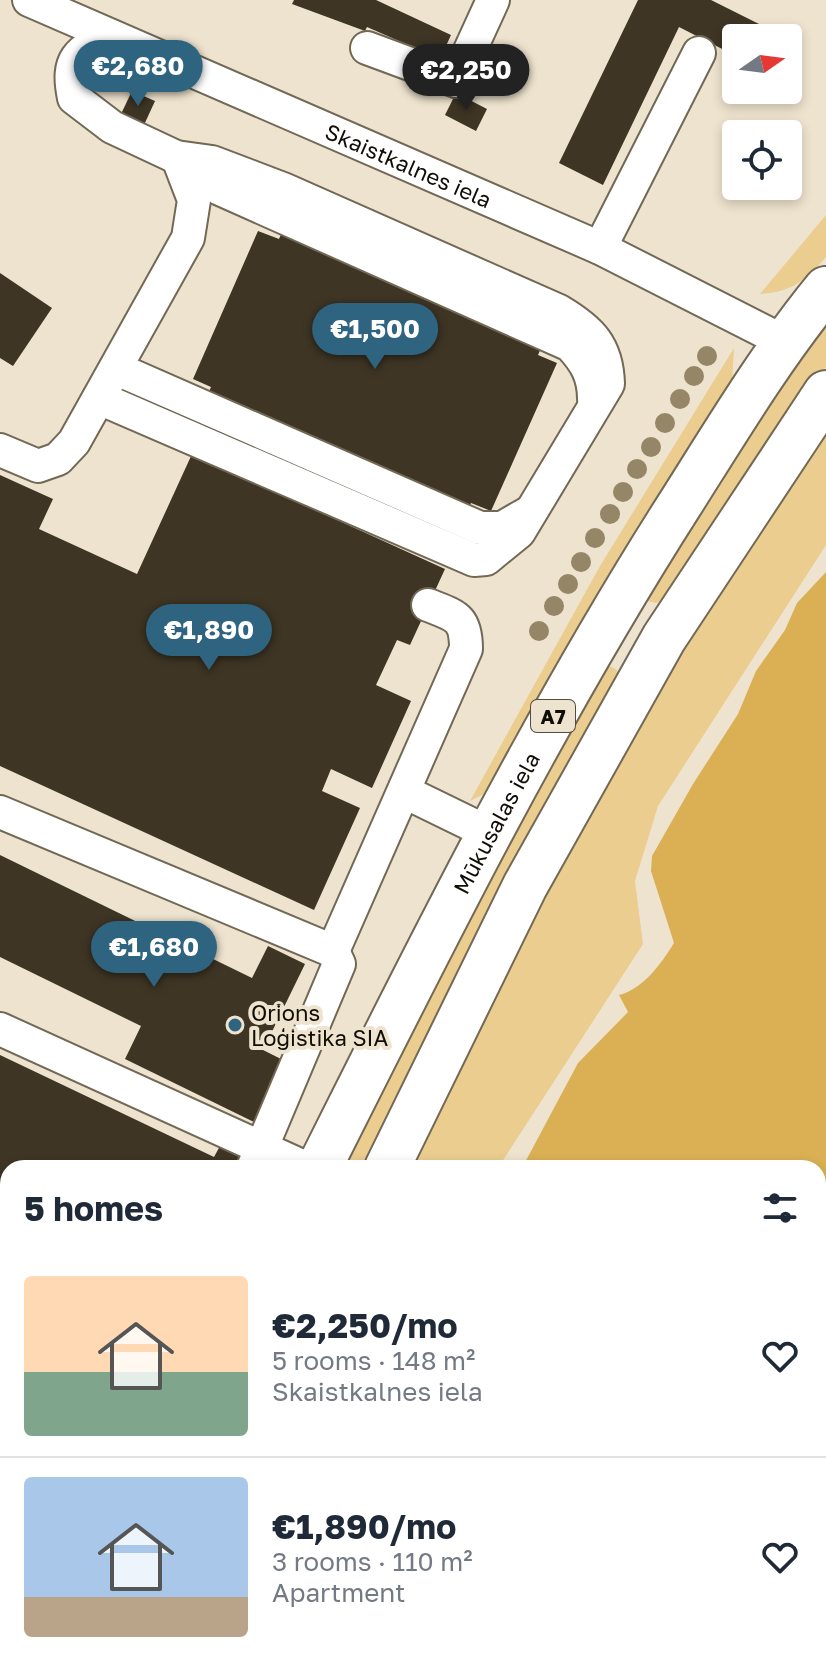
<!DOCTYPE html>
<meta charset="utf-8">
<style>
:root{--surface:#fff;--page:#f2f2f3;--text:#1f2937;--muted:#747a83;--line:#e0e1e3;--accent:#2f6480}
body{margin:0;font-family:"Golos Text",sans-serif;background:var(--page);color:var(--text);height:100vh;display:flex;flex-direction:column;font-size:30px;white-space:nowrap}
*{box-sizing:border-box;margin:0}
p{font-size:26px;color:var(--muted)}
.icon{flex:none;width:44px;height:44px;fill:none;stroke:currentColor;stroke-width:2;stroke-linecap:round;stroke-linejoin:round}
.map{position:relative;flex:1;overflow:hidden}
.panel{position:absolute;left:0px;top:1160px;width:826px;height:514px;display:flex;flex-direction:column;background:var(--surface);border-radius:24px 24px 0 0;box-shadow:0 4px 12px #0003}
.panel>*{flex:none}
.needle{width:52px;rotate:76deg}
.fabs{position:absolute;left:722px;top:24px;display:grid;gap:16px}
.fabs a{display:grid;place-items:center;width:80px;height:80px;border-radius:8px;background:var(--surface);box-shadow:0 4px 12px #0003;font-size:40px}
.price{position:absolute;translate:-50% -68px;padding:0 18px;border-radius:28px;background:var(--accent);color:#fff;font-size:26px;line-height:52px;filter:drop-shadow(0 2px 4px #0008)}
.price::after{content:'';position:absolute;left:50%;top:48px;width:24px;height:18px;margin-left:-12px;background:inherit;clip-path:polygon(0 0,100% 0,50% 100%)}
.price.active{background:#222;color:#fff}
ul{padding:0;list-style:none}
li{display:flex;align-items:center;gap:24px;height:200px;padding:0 24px}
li+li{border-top:2px solid var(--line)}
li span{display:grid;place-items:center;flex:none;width:224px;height:160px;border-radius:8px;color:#555}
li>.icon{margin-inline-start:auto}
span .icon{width:96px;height:96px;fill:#fffc;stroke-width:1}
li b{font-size:34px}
h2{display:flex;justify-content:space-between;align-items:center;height:96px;padding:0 24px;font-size:34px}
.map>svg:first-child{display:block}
.green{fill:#eccd90}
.water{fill:#dbb054}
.building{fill:#3e3524}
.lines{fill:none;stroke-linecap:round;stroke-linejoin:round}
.minor-casing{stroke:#716855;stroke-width:36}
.highway-casing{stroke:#716855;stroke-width:48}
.minor{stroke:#fff;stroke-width:32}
.highway{stroke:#fff;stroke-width:44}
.tree{fill:#948666}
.poi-dot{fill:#2f6480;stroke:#eee3ce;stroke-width:3}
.labels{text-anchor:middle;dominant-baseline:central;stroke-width:8;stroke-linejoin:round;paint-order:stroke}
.shield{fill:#eee3ce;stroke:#534d42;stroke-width:2}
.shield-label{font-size:20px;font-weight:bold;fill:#100d06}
.street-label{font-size:22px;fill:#100d06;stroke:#eee3ce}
.poi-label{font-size:22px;fill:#100d06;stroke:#eee3ce;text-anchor:start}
</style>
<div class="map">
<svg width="826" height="1673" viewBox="0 0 826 1673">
<rect width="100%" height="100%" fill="#eee3ce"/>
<g class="green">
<path d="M826 215V257C806 280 792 292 760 294Z"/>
<polygon points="826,314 826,367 736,487 663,600 656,603 647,601 643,592"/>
<polygon points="734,348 732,382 595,600 486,793 470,801 600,566"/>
<polygon points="826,419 826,545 658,806 635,881 643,944 498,1168 402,1168 548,866"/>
<polygon points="602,662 617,670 617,681 371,1168 338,1168"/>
<polygon points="818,1482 826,1484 826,1673 781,1673 782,1666 818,1666"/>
<polygon points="181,1666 282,1666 277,1673 178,1673"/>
</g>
<g class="water">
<path d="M826 572V1280L818 1300V1168H522L578 1063 628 1012 619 995C643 989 661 964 674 943L651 871 652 856 693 784 738 714 756 671 785 630 797 603Z"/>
<polygon points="307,1666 766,1666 765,1673 309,1673"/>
</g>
<g class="building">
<polygon points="294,0 376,0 451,35 440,59 367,27 365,31 292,4"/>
<polygon points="638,0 711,0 777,33 775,38 736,38 736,56 679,27 603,185 559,163"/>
<polygon points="736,63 736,90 748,90 744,99 723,88"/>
<polygon points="132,91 155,101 144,125 121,114"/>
<polygon points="456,93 487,109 476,131 445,115"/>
<polygon points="295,203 554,318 538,355 557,363 491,511 471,503 455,540 195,424 211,387 193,379 258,231 279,239"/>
<polygon points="0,273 52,308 13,366 0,358"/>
<polygon points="192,454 445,569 410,645 397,640 376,685 411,701 372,788 331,769 322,791 360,808 314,910 0,766 0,475 53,499 39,529 137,574"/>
<polygon points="0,855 252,978 268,946 305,964 263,1050 289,1063 258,1124 125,1059 141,1026 0,957"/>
<polygon points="0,1055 214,1157 220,1146 253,1162 250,1168 8,1168 8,1270 0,1266"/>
<polygon points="0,1313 8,1318 8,1456 0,1473"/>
</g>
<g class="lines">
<defs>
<g id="minor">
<path id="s1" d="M29 0 600 248 783 341"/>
<path d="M111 36C77 51 66 59 74 98L112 127 176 157 220 189 570 345C586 362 594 376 594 399"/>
<polyline points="367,48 456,81 493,0"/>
<polyline points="600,248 699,53"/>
<polyline points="117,369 480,528 502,528 528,513"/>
<path d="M99 398 474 560 486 559 519 532 608 384C607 346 591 330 559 311L283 189 212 162 176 157"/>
<polyline points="0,450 38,466 58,459 74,442 188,238 194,200 179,161"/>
<polyline points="405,792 487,832"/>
<polyline points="0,812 333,951 339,964 253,1168"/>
<path d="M333 951 466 649C466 617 456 616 428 605"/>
<polyline points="0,1029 306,1168"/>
<polyline points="0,1604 8,1599"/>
</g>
<g id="highway">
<path id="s2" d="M319 1168C432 942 544 717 680 504 727 430 771 356 826 289"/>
<polyline points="387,1168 525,886 664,638 826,393"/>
<polyline points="71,1673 75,1666"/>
<polyline points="164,1673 167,1666"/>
</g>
</defs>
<use href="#minor" class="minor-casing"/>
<use href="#highway" class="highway-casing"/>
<use href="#minor" class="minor"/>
<use href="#highway" class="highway"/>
</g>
<g class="tree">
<circle cx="707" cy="356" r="10"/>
<circle cx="694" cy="376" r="10"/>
<circle cx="680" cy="399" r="10"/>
<circle cx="665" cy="423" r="10"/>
<circle cx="651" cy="447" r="10"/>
<circle cx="637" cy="469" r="10"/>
<circle cx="623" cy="492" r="10"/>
<circle cx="610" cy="514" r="10"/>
<circle cx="595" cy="538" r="10"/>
<circle cx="581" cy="562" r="10"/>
<circle cx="568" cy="584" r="10"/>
<circle cx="554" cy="606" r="10"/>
<circle cx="539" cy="631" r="10"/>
</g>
<circle class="poi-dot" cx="235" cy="1025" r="8"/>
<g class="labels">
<rect class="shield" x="531" y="700" width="44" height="32" rx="6"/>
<g class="shield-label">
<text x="553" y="716">A7</text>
</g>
<g class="street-label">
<text stroke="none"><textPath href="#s1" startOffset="414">Skaistkalnes iela</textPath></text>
<text stroke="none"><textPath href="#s2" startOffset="388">Mūkusalas iela</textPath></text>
</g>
<g class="poi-label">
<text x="251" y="1012">Orions<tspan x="251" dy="25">Loģistika SIA</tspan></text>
</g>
</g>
</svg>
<div class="fabs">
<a><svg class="needle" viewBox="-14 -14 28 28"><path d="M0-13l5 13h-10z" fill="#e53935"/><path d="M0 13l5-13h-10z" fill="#747a83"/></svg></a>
<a><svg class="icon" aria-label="locate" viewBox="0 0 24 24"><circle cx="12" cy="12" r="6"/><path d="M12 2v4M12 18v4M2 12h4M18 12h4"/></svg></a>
</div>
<b class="price" style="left:138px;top:108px">€2,680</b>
<b class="price active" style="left:466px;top:112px">€2,250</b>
<b class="price" style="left:375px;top:371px">€1,500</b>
<b class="price" style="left:209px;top:672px">€1,890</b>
<b class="price" style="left:154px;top:989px">€1,680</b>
<section class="panel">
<h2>5 homes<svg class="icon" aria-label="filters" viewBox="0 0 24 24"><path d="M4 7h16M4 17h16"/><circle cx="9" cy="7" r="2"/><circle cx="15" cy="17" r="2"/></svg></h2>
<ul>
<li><span style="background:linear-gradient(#ffd9b3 60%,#7fa58c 0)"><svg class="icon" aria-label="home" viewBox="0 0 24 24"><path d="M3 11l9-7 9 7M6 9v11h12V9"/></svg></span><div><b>€2,250/mo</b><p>5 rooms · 148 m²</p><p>Skaistkalnes iela</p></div><svg class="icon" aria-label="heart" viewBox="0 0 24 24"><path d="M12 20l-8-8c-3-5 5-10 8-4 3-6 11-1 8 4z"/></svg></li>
<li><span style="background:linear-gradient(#a9c7e8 75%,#b9a48a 0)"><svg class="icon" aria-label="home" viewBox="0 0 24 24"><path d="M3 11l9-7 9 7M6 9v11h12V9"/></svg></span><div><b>€1,890/mo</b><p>3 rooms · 110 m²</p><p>Apartment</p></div><svg class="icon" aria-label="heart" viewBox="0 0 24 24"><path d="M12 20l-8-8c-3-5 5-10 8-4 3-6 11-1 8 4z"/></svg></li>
</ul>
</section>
</div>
